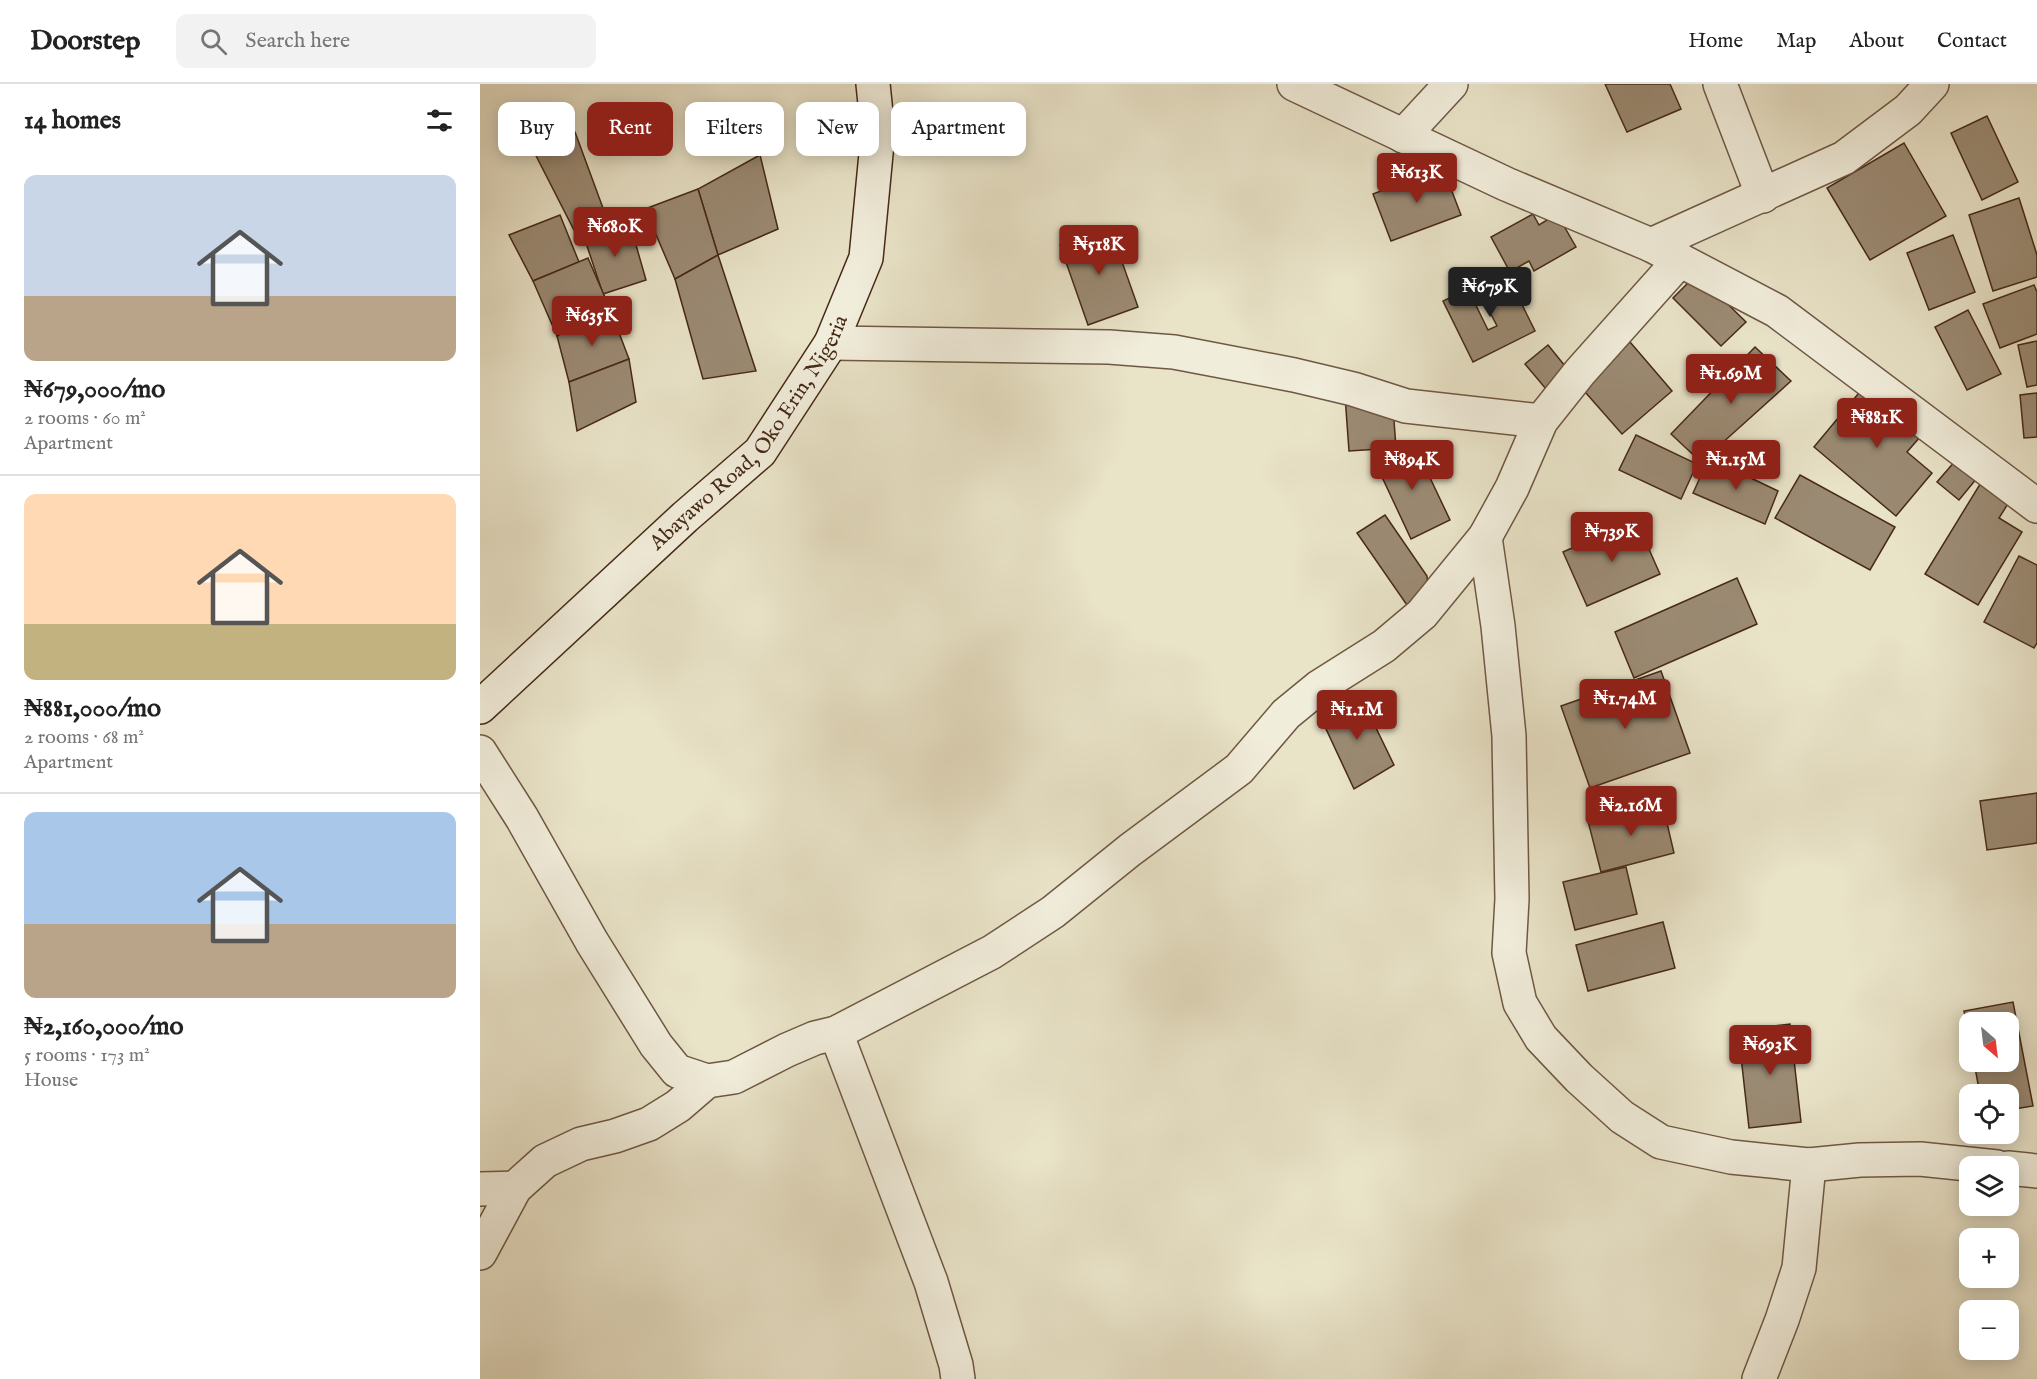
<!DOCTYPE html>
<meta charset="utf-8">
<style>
:root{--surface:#fff;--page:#f2f2f2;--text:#222;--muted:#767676;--line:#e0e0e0;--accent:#8f2418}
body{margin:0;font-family:"IM FELL English",serif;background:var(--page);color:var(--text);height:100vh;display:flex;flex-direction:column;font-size:22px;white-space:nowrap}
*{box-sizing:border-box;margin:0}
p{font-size:20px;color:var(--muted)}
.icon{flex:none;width:33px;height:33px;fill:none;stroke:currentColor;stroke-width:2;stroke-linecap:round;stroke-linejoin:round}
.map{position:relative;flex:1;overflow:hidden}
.drawer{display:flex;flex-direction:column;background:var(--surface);width:480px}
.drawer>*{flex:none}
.hud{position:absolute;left:18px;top:18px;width:570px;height:54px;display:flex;gap:12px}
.needle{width:39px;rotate:152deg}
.fabs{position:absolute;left:1479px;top:928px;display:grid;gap:12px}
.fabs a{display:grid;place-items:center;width:60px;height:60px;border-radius:12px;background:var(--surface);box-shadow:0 3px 15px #0003;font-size:30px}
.price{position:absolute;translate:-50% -51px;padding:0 14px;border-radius:6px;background:var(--accent);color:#fff;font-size:20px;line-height:39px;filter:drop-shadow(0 2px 3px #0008)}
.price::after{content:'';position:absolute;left:50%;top:36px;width:18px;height:14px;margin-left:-9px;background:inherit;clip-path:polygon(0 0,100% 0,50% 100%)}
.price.selected{background:#222;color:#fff}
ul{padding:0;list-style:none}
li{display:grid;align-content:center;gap:12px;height:318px;padding:0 24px}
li+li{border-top:2px solid var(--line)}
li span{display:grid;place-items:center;height:186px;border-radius:12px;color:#555}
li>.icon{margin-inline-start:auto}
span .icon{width:108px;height:108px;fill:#fffc;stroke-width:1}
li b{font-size:26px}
h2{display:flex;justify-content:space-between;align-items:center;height:72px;padding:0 24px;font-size:26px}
.tag{padding:0 21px;border-radius:12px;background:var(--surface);box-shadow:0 3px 15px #0003;font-size:21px;line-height:54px}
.tag.selected{background:var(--accent);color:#fff}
header{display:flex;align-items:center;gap:36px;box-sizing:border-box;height:84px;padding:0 30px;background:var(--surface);border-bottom:2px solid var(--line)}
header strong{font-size:28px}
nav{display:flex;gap:33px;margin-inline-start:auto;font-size:21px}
.search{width:420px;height:54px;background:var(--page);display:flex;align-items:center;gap:15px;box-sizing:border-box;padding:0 21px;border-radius:12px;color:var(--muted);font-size:22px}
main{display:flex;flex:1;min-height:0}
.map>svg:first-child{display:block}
.building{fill:#9b8a73;stroke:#462a17;stroke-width:1.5}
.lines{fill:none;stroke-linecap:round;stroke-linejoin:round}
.street-casing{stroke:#6f5843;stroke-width:36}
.secondary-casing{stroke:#462a17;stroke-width:36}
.street{stroke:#f1eddb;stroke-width:33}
.secondary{stroke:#f1eddb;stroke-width:33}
.labels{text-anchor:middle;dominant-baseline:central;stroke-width:5;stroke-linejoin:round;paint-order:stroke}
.street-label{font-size:21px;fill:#462a17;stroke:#f1eddb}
</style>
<header>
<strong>Doorstep</strong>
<div class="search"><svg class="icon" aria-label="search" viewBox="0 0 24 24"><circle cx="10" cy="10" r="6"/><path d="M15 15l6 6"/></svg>Search here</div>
<nav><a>Home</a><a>Map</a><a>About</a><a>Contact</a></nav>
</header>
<main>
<section class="drawer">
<h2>14 homes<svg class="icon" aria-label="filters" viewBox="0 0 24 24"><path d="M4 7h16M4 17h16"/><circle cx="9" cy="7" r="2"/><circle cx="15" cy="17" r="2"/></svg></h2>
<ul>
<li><span style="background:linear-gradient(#c9d6e8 65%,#b9a48a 0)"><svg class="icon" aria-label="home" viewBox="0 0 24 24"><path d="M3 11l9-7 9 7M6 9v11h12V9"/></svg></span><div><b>₦679,000/mo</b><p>2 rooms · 60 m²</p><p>Apartment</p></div></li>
<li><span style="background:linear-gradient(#ffd9b3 70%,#c2b280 0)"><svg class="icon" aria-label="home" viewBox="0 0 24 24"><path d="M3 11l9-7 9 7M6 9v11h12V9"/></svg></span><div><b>₦881,000/mo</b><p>2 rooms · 68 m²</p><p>Apartment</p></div></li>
<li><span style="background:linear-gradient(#a9c7e8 60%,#b9a48a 0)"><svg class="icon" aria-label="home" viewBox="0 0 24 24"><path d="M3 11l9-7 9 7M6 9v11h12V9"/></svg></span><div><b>₦2,160,000/mo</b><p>5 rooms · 173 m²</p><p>House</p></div></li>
</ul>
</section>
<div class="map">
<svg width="1557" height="1295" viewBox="0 0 1557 1295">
<rect width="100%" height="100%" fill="#e9e3c8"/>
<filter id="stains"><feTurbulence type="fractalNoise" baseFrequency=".00333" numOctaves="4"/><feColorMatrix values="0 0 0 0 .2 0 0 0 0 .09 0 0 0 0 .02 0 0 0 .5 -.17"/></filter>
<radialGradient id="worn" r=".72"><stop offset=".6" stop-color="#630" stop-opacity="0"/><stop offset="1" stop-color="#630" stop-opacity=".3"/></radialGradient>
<g class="building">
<polygon points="1125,0 1190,0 1201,25 1147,48"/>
<polygon points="1507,32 1538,98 1502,116 1471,49"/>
<polygon points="95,48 127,135 94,146 48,56"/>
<polygon points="1424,59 1466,132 1390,176 1347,104"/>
<polygon points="280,71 298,145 238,171 218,105"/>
<polygon points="963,84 981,131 911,157 893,110"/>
<polygon points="218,105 238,171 195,195 165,125"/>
<polygon points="1539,114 1557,171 1557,193 1513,207 1489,131"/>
<polygon points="1053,130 1059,141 1077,130 1096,163 1054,187 1049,177 1030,188 1011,153"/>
<polygon points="80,131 99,178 53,197 29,151"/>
<polygon points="150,140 166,196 123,210 103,150"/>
<polygon points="630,144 658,223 608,241 580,161"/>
<polygon points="1473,151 1495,208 1449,226 1427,169"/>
<polygon points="238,171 276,287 223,295 195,195"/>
<polygon points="108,174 130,225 77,252 53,197"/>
<polygon points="1027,190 1055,247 993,278 963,217 988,205 1008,246 1017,242 998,205"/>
<polygon points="1217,190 1266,238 1241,262 1193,214"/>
<polygon points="1554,201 1557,208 1557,250 1520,264 1503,220"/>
<polygon points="130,225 149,275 89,298 77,252"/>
<polygon points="1488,226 1521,290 1487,306 1455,243"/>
<polygon points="1557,257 1557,301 1547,303 1538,261"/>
<polygon points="1150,258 1192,307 1142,350 1099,301"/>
<polygon points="1068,261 1089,287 1066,305 1045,280"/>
<polygon points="1275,263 1311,297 1221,378 1191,350"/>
<polygon points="149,275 156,318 97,347 89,298"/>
<polygon points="1388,298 1446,346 1427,368 1452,389 1416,432 1334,363"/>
<polygon points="1557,309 1557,353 1544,354 1540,311"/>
<polygon points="865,312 913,323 916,364 869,367"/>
<polygon points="1156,351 1217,380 1201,415 1139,386"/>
<polygon points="934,360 970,436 931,455 895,378"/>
<polygon points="1229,374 1298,407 1285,440 1213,409"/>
<polygon points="1476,376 1497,394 1479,416 1457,398"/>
<polygon points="1320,391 1415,443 1390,486 1295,434"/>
<polygon points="1502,397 1531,415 1519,434 1542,448 1498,521 1445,490"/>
<polygon points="905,431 947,492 948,511 929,524 877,449"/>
<polygon points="1156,436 1180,490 1107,522 1083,468"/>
<polygon points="1539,472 1557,481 1557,559 1554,564 1504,538"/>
<polygon points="1257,494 1277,540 1154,594 1135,548"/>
<polygon points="1181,587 1210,669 1110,704 1081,622"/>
<polygon points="880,611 914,681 874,705 840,632"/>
<polygon points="1557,709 1557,759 1507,766 1500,717"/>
<polygon points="1182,718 1194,769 1121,788 1108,737"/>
<polygon points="1146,783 1157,830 1095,846 1083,798"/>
<polygon points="1183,838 1195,884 1108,907 1096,861"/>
<polygon points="1533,918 1553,1022 1528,1026 1528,1011 1500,1011 1494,978 1528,978 1528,939 1490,939 1490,955 1484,927"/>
<polygon points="1310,940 1321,1038 1269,1044 1258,946"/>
</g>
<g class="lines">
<defs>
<g id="street">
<polyline points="814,0 1026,100 1171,161 1297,227 1557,422"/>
<polyline points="1240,0 1283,112"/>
<polyline points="923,52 971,0"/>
<polyline points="1171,161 1364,74 1428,26 1452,0"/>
<polyline points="351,259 629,263 694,268 814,291 873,305 926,322 1061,337"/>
<polyline points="1005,453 1018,542 1029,652 1032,815 1029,869 1040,919 1061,954 1099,994 1142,1033 1181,1058 1251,1073 1329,1081 1380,1076 1440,1075 1517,1083"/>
<polyline points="0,668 42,734 112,858 176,961 197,987 227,997 254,993 307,966 335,954 356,949 512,868 573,828 650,766 759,685 806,630 839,603 904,562 942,530 1005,453 1032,404 1061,337 1100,288 1200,176"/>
<polyline points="356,949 451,1198 476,1281 478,1295"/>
<polyline points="1528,1084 1557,1087"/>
<polyline points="0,1105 35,1104"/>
<polyline points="0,1169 35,1104 65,1077 101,1060 135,1052 169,1040 198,1022 227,997"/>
<polyline points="1279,1295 1302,1236 1319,1184 1329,1081"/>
</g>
<g id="secondary">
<path id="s1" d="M0 623 205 433 280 368 351 259 386 174 398 49 393 0"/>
</g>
</defs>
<use href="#street" class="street-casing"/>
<use href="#secondary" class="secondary-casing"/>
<use href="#street" class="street"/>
<use href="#secondary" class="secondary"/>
</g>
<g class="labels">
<g class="street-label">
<text stroke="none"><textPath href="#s1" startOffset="387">Abayawo Road, Oko Erin, Nigeria</textPath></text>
</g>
</g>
<rect width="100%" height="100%" filter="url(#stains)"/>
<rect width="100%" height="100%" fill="url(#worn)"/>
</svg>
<div class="fabs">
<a><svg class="needle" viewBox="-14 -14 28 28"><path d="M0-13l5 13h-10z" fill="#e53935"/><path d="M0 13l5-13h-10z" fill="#767676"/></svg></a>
<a><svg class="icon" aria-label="locate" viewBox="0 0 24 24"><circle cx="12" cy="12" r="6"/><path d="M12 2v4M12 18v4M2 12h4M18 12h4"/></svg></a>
<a><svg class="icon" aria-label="layers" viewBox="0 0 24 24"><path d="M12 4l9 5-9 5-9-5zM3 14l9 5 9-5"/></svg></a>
<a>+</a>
<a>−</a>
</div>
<b class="price" style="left:937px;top:120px">₦613K</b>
<b class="price" style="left:135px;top:174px">₦680K</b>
<b class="price" style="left:619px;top:192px">₦518K</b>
<b class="price selected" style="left:1010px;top:234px">₦679K</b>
<b class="price" style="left:112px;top:263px">₦635K</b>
<b class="price" style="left:1251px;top:321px">₦1.69M</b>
<b class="price" style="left:1397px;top:365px">₦881K</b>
<b class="price" style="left:932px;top:407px">₦894K</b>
<b class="price" style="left:1256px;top:407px">₦1.15M</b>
<b class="price" style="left:1132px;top:479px">₦739K</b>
<b class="price" style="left:1145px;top:646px">₦1.74M</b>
<b class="price" style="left:877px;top:657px">₦1.1M</b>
<b class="price" style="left:1151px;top:753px">₦2.16M</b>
<b class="price" style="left:1290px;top:992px">₦693K</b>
<div class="hud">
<a class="tag">Buy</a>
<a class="tag selected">Rent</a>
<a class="tag">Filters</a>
<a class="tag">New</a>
<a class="tag">Apartment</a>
</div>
</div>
</main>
